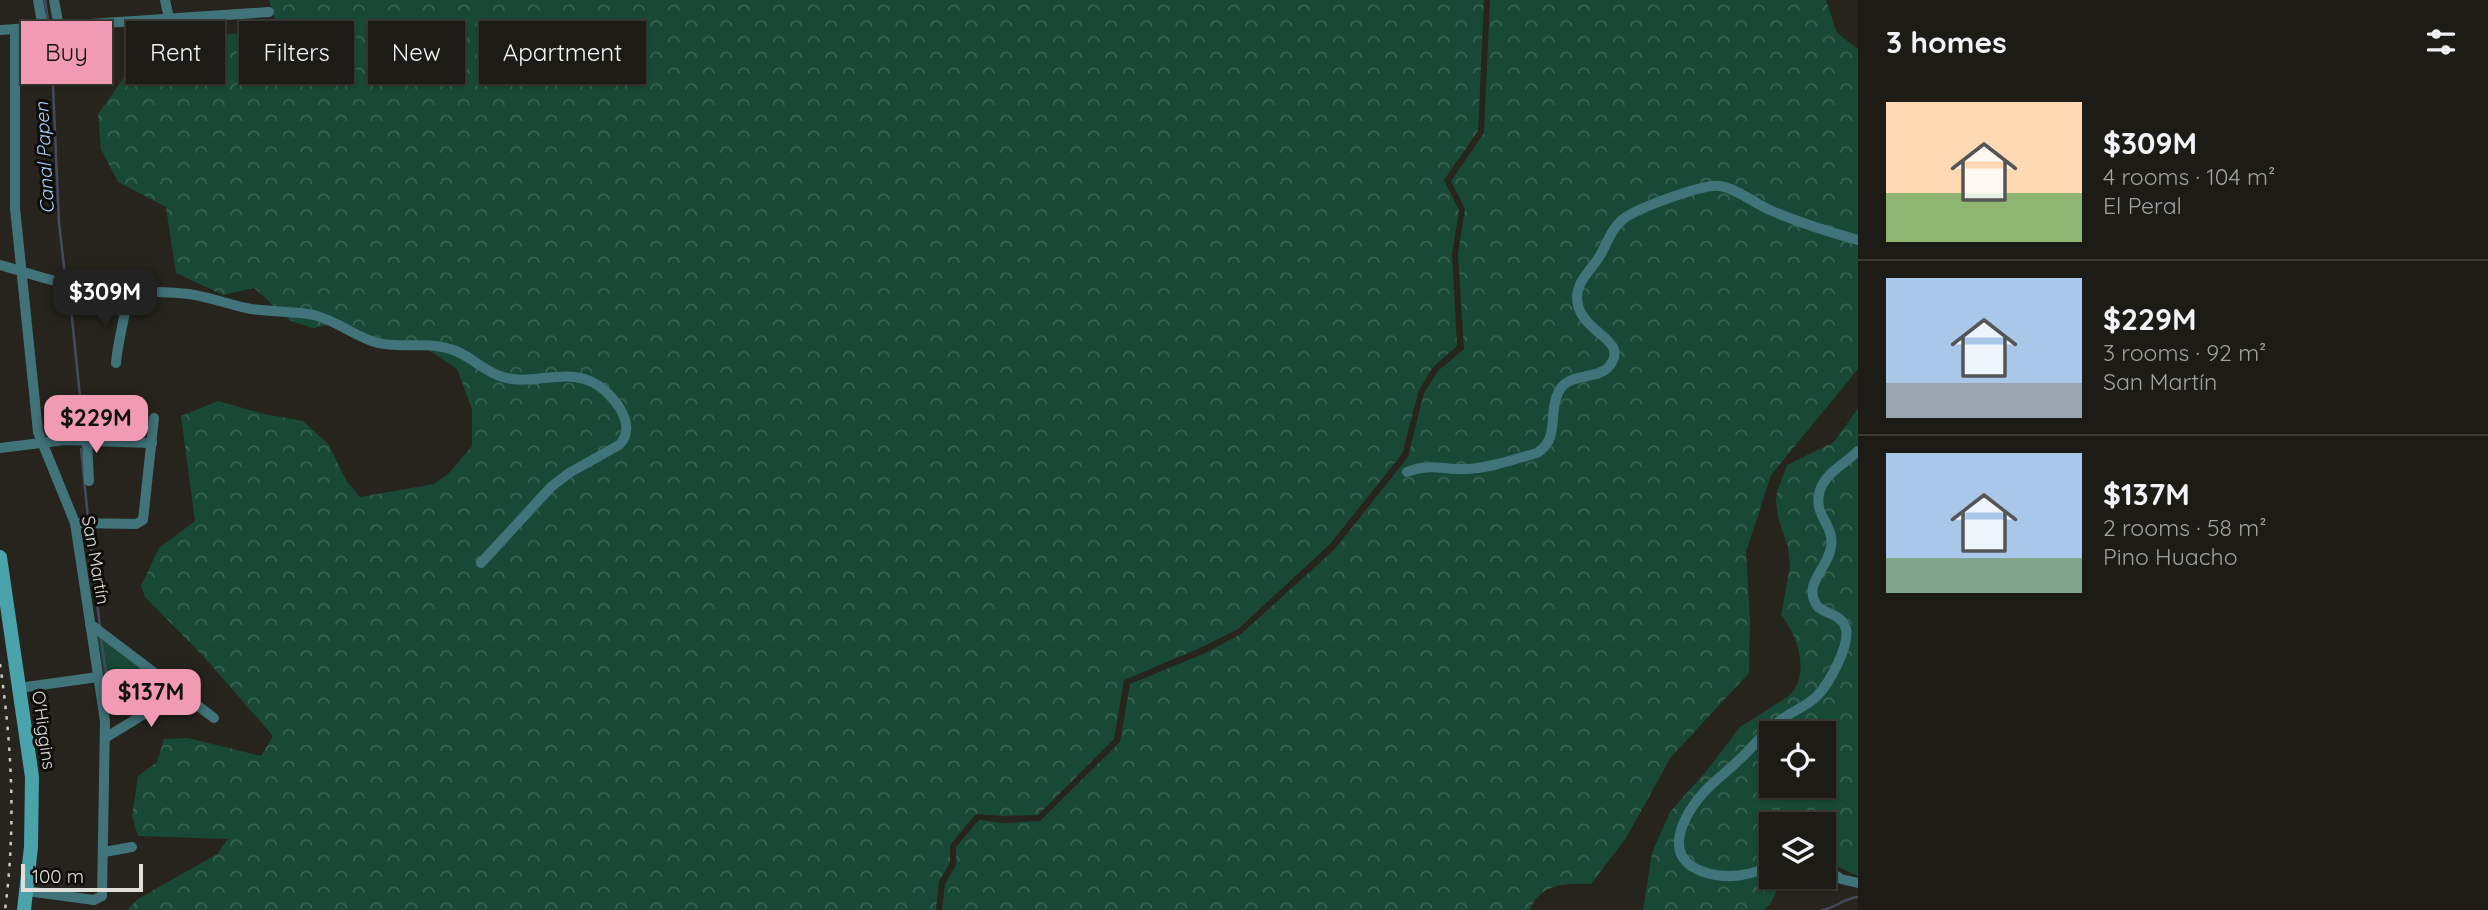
<!DOCTYPE html>
<meta charset="utf-8">
<style>
:root{--surface:#1c1b16;--page:#25241f;--text:#f1f3f6;--muted:#a0a1a1;--line:#3a3935;--accent:#f19ab3}
body{margin:0;font-family:Quicksand,sans-serif;background:var(--page);color:var(--text);height:100vh;display:flex;flex-direction:column;font-size:26px;white-space:nowrap}
*{box-sizing:border-box;margin:0}
p{font-size:23px;color:var(--muted)}
.icon{flex:none;width:38px;height:38px;fill:none;stroke:currentColor;stroke-width:2;stroke-linecap:round;stroke-linejoin:round}
.map{position:relative;flex:1;overflow:hidden}
.details{display:flex;flex-direction:column;background:var(--surface);width:630px}
.details>*{flex:none}
.top-card{position:absolute;left:21px;top:21px;width:665px;height:63px;display:flex;gap:14px}
.buttons{position:absolute;left:1759px;top:721px;display:grid;gap:14px}
.buttons a{display:grid;place-items:center;width:77px;height:77px;border-radius:0px;background:var(--surface);box-shadow:0 2px 5px #0004,0 0 0 2px var(--line);font-size:35px}
.scale{position:absolute;left:21px;bottom:18px;width:122px;box-sizing:border-box;padding-left:7px;border:4px solid #e0dfda;border-top:0;font-size:19px;line-height:24px;white-space:nowrap;color:#e0dfda;-webkit-text-stroke:5px #0e0d0a;paint-order:stroke}
.price{position:absolute;translate:-50% -60px;padding:0 16px;border-radius:14px;background:var(--accent);color:#111;font-size:23px;line-height:46px;filter:drop-shadow(0 2px 4px #0008)}
.price::after{content:'';position:absolute;left:50%;top:42px;width:21px;height:16px;margin-left:-10px;background:inherit;clip-path:polygon(0 0,100% 0,50% 100%)}
.price.current{background:#222;color:#fff}
ul{padding:0;list-style:none}
li{display:flex;align-items:center;gap:21px;height:175px;padding:0 28px}
li+li{border-top:2px solid var(--line)}
li span{display:grid;place-items:center;flex:none;width:196px;height:140px;border-radius:0px;color:#555}
li>.icon{margin-inline-start:auto}
span .icon{width:84px;height:84px;fill:#fffc;stroke-width:1}
li b{font-size:30px}
h2{display:flex;justify-content:space-between;align-items:center;height:84px;padding:0 28px;font-size:30px}
.chip{padding:0 24px;border-radius:0px;background:var(--surface);box-shadow:0 2px 5px #0004,0 0 0 2px var(--line);font-size:24px;line-height:63px}
.chip.current{background:var(--accent);color:#111}
main{display:flex;flex:1;min-height:0}
.map>svg:first-child{display:block}
.forest{fill:url(#forest-crowns);fill-rule:evenodd}
.park{fill:#174936}
.lines{fill:none;stroke-linecap:round;stroke-linejoin:round}
.stream{stroke:#434a5b;stroke-width:2.5}
.street{stroke:#41747a;stroke-width:10}
.secondary{stroke:#4aa2ab;stroke-width:14}
.rail{stroke:#cac8c3;stroke-width:2.5;stroke-dasharray:3.5 7;stroke-linecap:butt}
.labels{text-anchor:middle;dominant-baseline:central;stroke-width:6;stroke-linejoin:round;paint-order:stroke}
.street-label{font-size:18px;fill:#e0dfda;stroke:#0e0d0a}
.water-label{font-size:19px;font-style:italic;fill:#abd1fe;stroke:#0e0d0a}
</style>
<main>
<div class="map">
<svg width="1858" height="910" viewBox="0 0 1858 910">
<defs>
<pattern id="forest-crowns" width="20" height="18" patternUnits="userSpaceOnUse" patternTransform="scale(1.75)"><rect width="20" height="18" fill="#174936"/><path d="M2 6a3 3 0 1 1 6 0M12 15a3 3 0 1 1 6 0" fill="none" stroke="#386352"/></pattern>
</defs>
<rect width="100%" height="100%" fill="#26241d"/>
<g class="forest">
<polygon points="269,0 1484,0 1478,131 1444,180 1459,210 1452,254 1457,346 1433,367 1419,390 1402,454 1330,544 1238,629 1200,648 1124,680 1114,739 1038,815 1003,816 976,814 950,845 950,863 939,881 936,910 127,910 138,899 217,854 228,839 138,836 132,816 138,776 157,762 164,739 188,738 261,756 273,736 204,657 145,597 141,586 159,548 195,521 181,416 218,401 264,414 303,421 329,445 347,482 360,497 434,484 449,473 472,446 472,409 457,369 423,346 384,347 358,329 339,323 313,328 291,321 254,288 223,295 176,273 166,207 118,182 101,149 98,114 150,41 278,30"/>
<path d="M1490 0H1826L1837 33 1858 49V369L1771 475 1746 552 1750 620 1749 673 1671 757 1626 838 1591 884C1566 883 1540 883 1530 910H942L945 884 956 865V847L979 820 1003 823 1040 821 1120 742 1130 684 1203 654 1241 634 1335 549 1408 457 1424 393 1438 371 1464 349 1458 254 1465 209 1451 181 1484 133Z"/>
<path d="M1858 408V876L1824 860V824H1771V877H1783L1770 905 1763 910H1643L1652 853 1670 812 1708 769 1740 727 1789 696C1811 675 1798 635 1781 615L1790 567 1788 547 1778 517 1776 500 1777 492 1787 465 1834 442ZM1771 733H1824V786H1771Z"/>
</g>
<polygon class="park" points="97,634 148,673 108,701"/>
<g class="lines">
<g class="stream">
<polyline points="45,0 48,20"/>
<polyline points="51,40 59,223 65,275"/>
<polyline points="70,299 81,406 80,435"/>
<polyline points="81,449 88,518"/>
<polyline points="90,538 100,628"/>
<polyline points="101,639 106,672"/>
<path d="M1822 910C1836 908 1844 898 1858 897"/>
</g>
<g class="street">
<polyline points="38,0 43,28"/>
<polyline points="54,0 59,27"/>
<polyline points="165,0 169,18"/>
<polyline points="15,29 15,208 38,432 75,523 105,721 102,896 94,900 27,891"/>
<polyline points="0,30 269,12"/>
<path d="M0 265C29 273 58 284 88 288 121 293 155 290 189 294 210 297 230 305 251 309 272 312 294 311 314 315 338 321 355 337 378 343 404 349 429 340 456 351 473 358 485 372 503 377 532 386 563 368 592 382 611 391 640 425 619 445L569 473 551 487 481 563"/>
<path d="M116 363C118 338 126 316 128 291"/>
<polyline points="87,440 89,481"/>
<polyline points="0,448 65,440 152,443"/>
<path d="M1407 472C1428 463 1445 470 1467 469 1490 468 1515 459 1537 453 1561 438 1547 413 1559 391 1570 370 1601 383 1612 362 1626 338 1578 332 1577 298 1577 279 1594 268 1602 252 1608 241 1611 230 1621 221 1633 209 1703 184 1720 186 1738 189 1755 204 1772 211 1800 223 1829 232 1858 240"/>
<polyline points="75,523 136,524 143,520 154,418"/>
<polyline points="90,624 214,718"/>
<polyline points="19,688 98,677"/>
<polyline points="105,738 180,692"/>
<polyline points="104,852 132,847"/>
<path d="M1771 866C1749 876 1727 880 1704 872 1660 858 1683 816 1704 792 1715 780 1728 771 1740 759 1753 747 1763 733 1778 722 1790 712 1806 707 1817 696 1829 684 1850 645 1846 629 1842 614 1828 615 1818 607 1801 584 1828 570 1831 547 1835 524 1812 516 1820 490 1827 471 1845 464 1858 451"/>
<polyline points="1824,867 1841,879 1858,883"/>
</g>
<polyline class="secondary" points="0,557 32,777 31,847 24,910"/>
<path class="rail" d="M0 664C12 747 16 827 5 910"/>
</g>
<g class="labels">
<g class="street-label">
<text transform="translate(96 560) rotate(80)">San Martín</text>
<text transform="translate(44 730) rotate(82)">O'Higgins</text>
</g>
<g class="water-label">
<text transform="translate(44 158) rotate(-93)">Canal Papen</text>
</g>
</g>
</svg>
<div class="buttons">
<a><svg class="icon" aria-label="locate" viewBox="0 0 24 24"><circle cx="12" cy="12" r="6"/><path d="M12 2v4M12 18v4M2 12h4M18 12h4"/></svg></a>
<a><svg class="icon" aria-label="layers" viewBox="0 0 24 24"><path d="M12 4l9 5-9 5-9-5zM3 14l9 5 9-5"/></svg></a>
</div>
<div class="scale">100 m</div>
<b class="price current" style="left:105px;top:329px">$309M</b>
<b class="price" style="left:96px;top:455px">$229M</b>
<b class="price" style="left:151px;top:729px">$137M</b>
<div class="top-card">
<a class="chip current">Buy</a>
<a class="chip">Rent</a>
<a class="chip">Filters</a>
<a class="chip">New</a>
<a class="chip">Apartment</a>
</div>
</div>
<section class="details">
<h2>3 homes<svg class="icon" aria-label="filters" viewBox="0 0 24 24"><path d="M4 7h16M4 17h16"/><circle cx="9" cy="7" r="2"/><circle cx="15" cy="17" r="2"/></svg></h2>
<ul>
<li><span style="background:linear-gradient(#ffd9b3 65%,#8fb573 0)"><svg class="icon" aria-label="home" viewBox="0 0 24 24"><path d="M3 11l9-7 9 7M6 9v11h12V9"/></svg></span><div><b>$309M</b><p>4 rooms · 104 m²</p><p>El Peral</p></div></li>
<li><span style="background:linear-gradient(#a9c7e8 75%,#9aa5b1 0)"><svg class="icon" aria-label="home" viewBox="0 0 24 24"><path d="M3 11l9-7 9 7M6 9v11h12V9"/></svg></span><div><b>$229M</b><p>3 rooms · 92 m²</p><p>San Martín</p></div></li>
<li><span style="background:linear-gradient(#a9c7e8 75%,#7fa58c 0)"><svg class="icon" aria-label="home" viewBox="0 0 24 24"><path d="M3 11l9-7 9 7M6 9v11h12V9"/></svg></span><div><b>$137M</b><p>2 rooms · 58 m²</p><p>Pino Huacho</p></div></li>
</ul>
</section>
</main>
